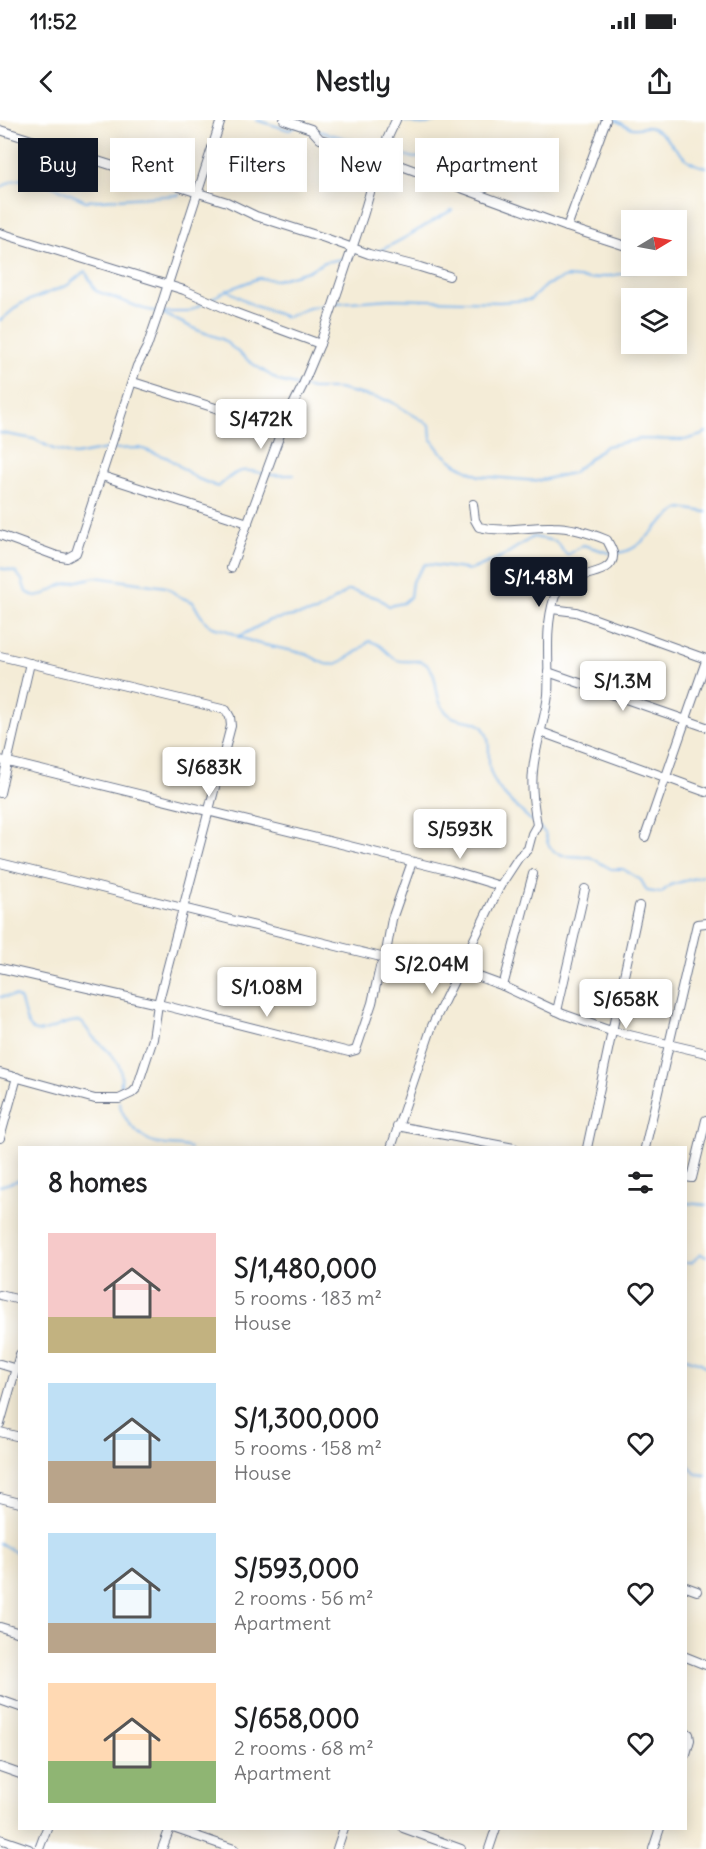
<!DOCTYPE html>
<meta charset="utf-8">
<style>
:root{--surface:#fff;--page:#f2f2f2;--text:#202124;--muted:#757577;--accent:#111827}
body{margin:0;font-family:Delius,sans-serif;background:var(--page);color:var(--text);height:100vh;display:flex;flex-direction:column;font-size:22px;white-space:nowrap}
*{box-sizing:border-box;margin:0}
p{font-size:20px;color:var(--muted)}
.icon{flex:none;width:33px;height:33px;fill:none;stroke:currentColor;stroke-width:2;stroke-linecap:round;stroke-linejoin:round}
.map{position:relative;flex:1;overflow:hidden}
.drawer{position:absolute;left:18px;top:1026px;width:669px;height:684px;display:flex;flex-direction:column;background:var(--surface);border-radius:0px;box-shadow:0 3px 15px #0003}
.drawer>*{flex:none}
.guide{position:absolute;left:18px;top:18px;width:670px;height:54px;display:flex;gap:12px}
.needle{width:39px;rotate:80deg}
.tools{position:absolute;left:621px;top:90px;display:grid;gap:12px}
.tools a{display:grid;place-items:center;width:66px;height:66px;border-radius:0px;background:var(--surface);box-shadow:0 3px 15px #0003;font-size:30px}
.price{position:absolute;translate:-50% -51px;padding:0 14px;border-radius:6px;background:#fff;color:#222;font-size:20px;line-height:39px;filter:drop-shadow(0 2px 3px #0008)}
.price::after{content:'';position:absolute;left:50%;top:36px;width:18px;height:14px;margin-left:-9px;background:inherit;clip-path:polygon(0 0,100% 0,50% 100%)}
.price.on{background:var(--accent);color:#fff}
ul{padding:0;list-style:none}
li{display:flex;align-items:center;gap:18px;height:150px;padding:0 30px}
li span{display:grid;place-items:center;flex:none;width:168px;height:120px;border-radius:0px;color:#555}
li>.icon{margin-inline-start:auto}
span .icon{width:72px;height:72px;fill:#fffc;stroke-width:1}
li b{font-size:26px}
h2{display:flex;justify-content:space-between;align-items:center;height:72px;padding:0 30px;font-size:26px}
.tag{padding:0 21px;border-radius:0px;background:var(--surface);box-shadow:0 3px 15px #0003;font-size:21px;line-height:54px}
.tag.on{background:var(--accent);color:#fff}
.status{display:flex;justify-content:space-between;align-items:center;height:42px;padding:0 30px;background:var(--surface);direction:ltr}
.status svg{height:16px;fill:currentColor}
header{display:flex;justify-content:space-between;align-items:center;height:78px;padding:0 30px;background:var(--surface);font-size:27px;font-weight:800}
.map>svg:first-child{display:block}
.lines{fill:none;stroke-linecap:round;stroke-linejoin:round}
.stream{stroke:#7cb6ed;stroke-width:2}
.street-casing{stroke:#677188;stroke-width:10}
.street{stroke:#fff;stroke-width:8}
</style>
<div class="status"><b>11:52</b><svg viewBox="0 0 49 12"><path d="M0 12V9h3v3zM5 12V6h3v6zM10 12V3h3v9zM15 12V0h3v12zM26 1h20v11H26zM47 4h2v5h-2z"/></svg></div>
<header><svg class="icon" aria-label="back" viewBox="0 0 24 24"><path d="M15 5l-7 7 7 7"/></svg>Nestly<svg class="icon" aria-label="share" viewBox="0 0 24 24"><path d="M12 15V3M7 8l5-5 5 5M5 13v7h14v-7"/></svg></header>
<div class="map">
<svg width="706" height="1729" viewBox="0 0 706 1729">
<rect width="100%" height="100%" fill="#fff"/>
<filter id="ink" filterUnits="userSpaceOnUse"><feTurbulence type="fractalNoise" baseFrequency=".0167" numOctaves="2"/><feDisplacementMap in="SourceGraphic" scale="12" xChannelSelector="R" yChannelSelector="G"/><feConvolveMatrix kernelMatrix="1 2 1 2 8 2 1 2 1" color-interpolation-filters="sRGB"/></filter>
<filter id="wash" filterUnits="userSpaceOnUse"><feTurbulence type="fractalNoise" baseFrequency=".008" numOctaves="4" result="noise"/><feDisplacementMap in="SourceGraphic" scale="24" xChannelSelector="R" yChannelSelector="G"/><feGaussianBlur stdDeviation="1.35" result="paint"/><feColorMatrix in="noise" values="0 0 0 0 0 0 0 0 0 0 0 0 0 0 0 0 0 1.4 0 .05"/><feComposite in="paint" operator="in"/></filter>
<g filter="url(#wash)">
<rect width="100%" height="100%" fill="#f4ecd7"/>
<g class="lines">
<g class="stream">
<polyline points="256,0 289,10 296,7"/>
<polyline points="399,0 423,5 443,0"/>
<path d="M615 0C620 2 628 8 633 8 640 9 644 5 652 8 672 16 679 44 706 47"/>
<polyline points="318,11 379,27"/>
<polyline points="385,29 414,38 428,36 456,43 466,57 490,59 509,52"/>
<polyline points="0,68 12,61 32,57 86,81 179,75"/>
<path d="M376 132C403 121 426 104 452 90"/>
<polyline points="227,170 259,158 277,160 308,151 325,142 347,138"/>
<polyline points="211,179 227,170 255,186 287,197 309,188 330,184"/>
<polyline points="336,183 391,179 499,182 530,180 546,165 566,157 590,159 621,154 656,146"/>
<polyline points="162,193 197,210 222,219 250,242 279,261 312,269 338,269 390,281 430,305 431,319 440,331 456,344 479,356 537,361 572,353 606,326 640,319 685,320 702,315 706,312"/>
<polyline points="0,201 20,184 68,165 85,151 96,171 144,189 159,192 188,192 204,183"/>
<polyline points="0,313 34,319 53,329 75,335 107,329"/>
<path d="M113 329 140 328 168 338 196 358 218 367C237 350 240 347 265 354 274 356 285 355 294 355"/>
<path d="M616 433C637 432 647 416 662 402 668 397 675 392 681 388L706 392"/>
<path d="M0 448 16 452 22 460 26 472 35 476 45 474 61 465 96 457 166 467 180 477 193 482C197 490 204 503 213 507 218 509 225 509 230 512 259 528 276 525 305 534 316 537 322 547 335 544 343 542 363 528 369 521 383 524 384 532 395 539 405 545 417 537 426 544 442 556 430 582 451 596 461 603 477 598 484 609 492 621 487 637 490 650 496 672 518 688 534 703"/>
<polyline points="238,517 270,500 316,492 349,470 378,478 389,486 403,483 410,477 412,462 425,444 471,450 503,436 533,417 555,421 567,435 583,425 610,433"/>
<polyline points="538,706 545,713 548,724 554,732 565,736 590,737 611,749 623,749 641,760 647,771 661,773 670,765 706,755"/>
<path d="M0 877 15 876 20 879C24 887 24 900 30 907 40 921 64 898 81 902 86 906 88 912 93 917 114 937 127 943 119 976"/>
<path d="M119 982C124 1003 143 1023 166 1025 175 1026 181 1025 190 1028"/>
<polyline points="0,1066 20,1060"/>
<polyline points="686,1083 706,1085"/>
<polyline points="686,1143 691,1143 701,1134 706,1137"/>
<polyline points="686,1238 701,1243 706,1247"/>
<polyline points="686,1338 688,1345 696,1354 706,1355"/>
<polyline points="0,1423 20,1435"/>
</g>
</g>
</g>
<g filter="url(#ink)">
<g class="lines">
<defs>
<g id="street">
<polyline points="284,0 311,9 320,19 380,38 567,107 632,128"/>
<polyline points="0,10 227,82 256,96 325,118 369,134 420,147 449,156"/>
<polyline points="567,107 606,0"/>
<polyline points="0,113 184,170 236,193 320,224"/>
<polyline points="133,262 282,309"/>
<polyline points="102,356 248,403"/>
<polyline points="0,415 57,436 67,438 76,433 137,246 147,227 159,192 221,0"/>
<polyline points="231,448 285,301 302,267 320,224 363,96 383,28 396,0"/>
<polyline points="552,489 576,492 706,539"/>
<polyline points="0,536 226,590 230,597 231,606 158,884 153,919 137,968 132,973 119,979 95,979 0,953"/>
<polyline points="548,552 706,607"/>
<polyline points="541,612 706,672"/>
<polyline points="0,640 451,751 500,766"/>
<polyline points="0,673 30,543"/>
<polyline points="645,717 706,541"/>
<polyline points="0,743 385,838"/>
<polyline points="0,848 158,884 349,932 356,930 372,883 380,847 385,838 392,799 412,742"/>
<polyline points="460,850 501,865 563,894 608,910 706,933"/>
<polyline points="503,866 533,754"/>
<polyline points="557,891 585,769"/>
<polyline points="397,1006 514,1028"/>
<polyline points="0,1018 17,957"/>
<path d="M391 1028 432 906 500 766 519 737 528 729 532 714 537 705C534 687 531 669 533 651 535 625 545 601 548 575 550 543 544 511 554 479 556 472 560 465 566 461 579 453 616 455 613 433 612 429 609 424 607 420 590 413 572 407 553 407 528 406 504 413 479 407L475 400 473 384"/>
<polyline points="587,1028 639,786"/>
<polyline points="645,1028 697,804 706,803"/>
<polyline points="686,1057 692,1058 706,1000"/>
<polyline points="0,1175 20,1180"/>
<polyline points="0,1244 20,1250"/>
<polyline points="0,1304 20,1234"/>
<polyline points="0,1312 20,1317"/>
<polyline points="0,1378 20,1383"/>
<polyline points="686,1467 697,1471"/>
<polyline points="0,1507 20,1513"/>
<polyline points="686,1537 706,1545"/>
<polyline points="0,1580 20,1587"/>
<polyline points="686,1613 689,1614 690,1620 686,1634"/>
<polyline points="0,1647 20,1654"/>
<polyline points="173,1708 234,1729"/>
<polyline points="403,1708 461,1729"/>
<polyline points="0,1719 29,1729"/>
<polyline points="39,1729 47,1708"/>
<polyline points="162,1729 170,1708"/>
<polyline points="337,1729 344,1708"/>
<polyline points="489,1729 496,1708"/>
<polyline points="653,1729 660,1708"/>
</g>
</defs>
<use href="#street" class="street-casing"/>
<use href="#street" class="street"/>
</g>
</g>
</svg>
<div class="tools">
<a><svg class="needle" viewBox="-14 -14 28 28"><path d="M0-13l5 13h-10z" fill="#e53935"/><path d="M0 13l5-13h-10z" fill="#757577"/></svg></a>
<a><svg class="icon" aria-label="layers" viewBox="0 0 24 24"><path d="M12 4l9 5-9 5-9-5zM3 14l9 5 9-5"/></svg></a>
</div>
<b class="price" style="left:261px;top:330px">S/472K</b>
<b class="price on" style="left:539px;top:488px">S/1.48M</b>
<b class="price" style="left:623px;top:592px">S/1.3M</b>
<b class="price" style="left:209px;top:678px">S/683K</b>
<b class="price" style="left:460px;top:740px">S/593K</b>
<b class="price" style="left:432px;top:875px">S/2.04M</b>
<b class="price" style="left:267px;top:898px">S/1.08M</b>
<b class="price" style="left:626px;top:910px">S/658K</b>
<div class="guide">
<a class="tag on">Buy</a>
<a class="tag">Rent</a>
<a class="tag">Filters</a>
<a class="tag">New</a>
<a class="tag">Apartment</a>
</div>
<section class="drawer">
<h2>8 homes<svg class="icon" aria-label="filters" viewBox="0 0 24 24"><path d="M4 7h16M4 17h16"/><circle cx="9" cy="7" r="2"/><circle cx="15" cy="17" r="2"/></svg></h2>
<ul>
<li><span style="background:linear-gradient(#f6c9c9 70%,#c2b280 0)"><svg class="icon" aria-label="home" viewBox="0 0 24 24"><path d="M3 11l9-7 9 7M6 9v11h12V9"/></svg></span><div><b>S/1,480,000</b><p>5 rooms · 183 m²</p><p>House</p></div><svg class="icon" aria-label="heart" viewBox="0 0 24 24"><path d="M12 20l-8-8c-3-5 5-10 8-4 3-6 11-1 8 4z"/></svg></li>
<li><span style="background:linear-gradient(#bfe0f5 65%,#b9a48a 0)"><svg class="icon" aria-label="home" viewBox="0 0 24 24"><path d="M3 11l9-7 9 7M6 9v11h12V9"/></svg></span><div><b>S/1,300,000</b><p>5 rooms · 158 m²</p><p>House</p></div><svg class="icon" aria-label="heart" viewBox="0 0 24 24"><path d="M12 20l-8-8c-3-5 5-10 8-4 3-6 11-1 8 4z"/></svg></li>
<li><span style="background:linear-gradient(#bfe0f5 75%,#b9a48a 0)"><svg class="icon" aria-label="home" viewBox="0 0 24 24"><path d="M3 11l9-7 9 7M6 9v11h12V9"/></svg></span><div><b>S/593,000</b><p>2 rooms · 56 m²</p><p>Apartment</p></div><svg class="icon" aria-label="heart" viewBox="0 0 24 24"><path d="M12 20l-8-8c-3-5 5-10 8-4 3-6 11-1 8 4z"/></svg></li>
<li><span style="background:linear-gradient(#ffd9b3 65%,#8fb573 0)"><svg class="icon" aria-label="home" viewBox="0 0 24 24"><path d="M3 11l9-7 9 7M6 9v11h12V9"/></svg></span><div><b>S/658,000</b><p>2 rooms · 68 m²</p><p>Apartment</p></div><svg class="icon" aria-label="heart" viewBox="0 0 24 24"><path d="M12 20l-8-8c-3-5 5-10 8-4 3-6 11-1 8 4z"/></svg></li>
</ul>
</section>
</div>
